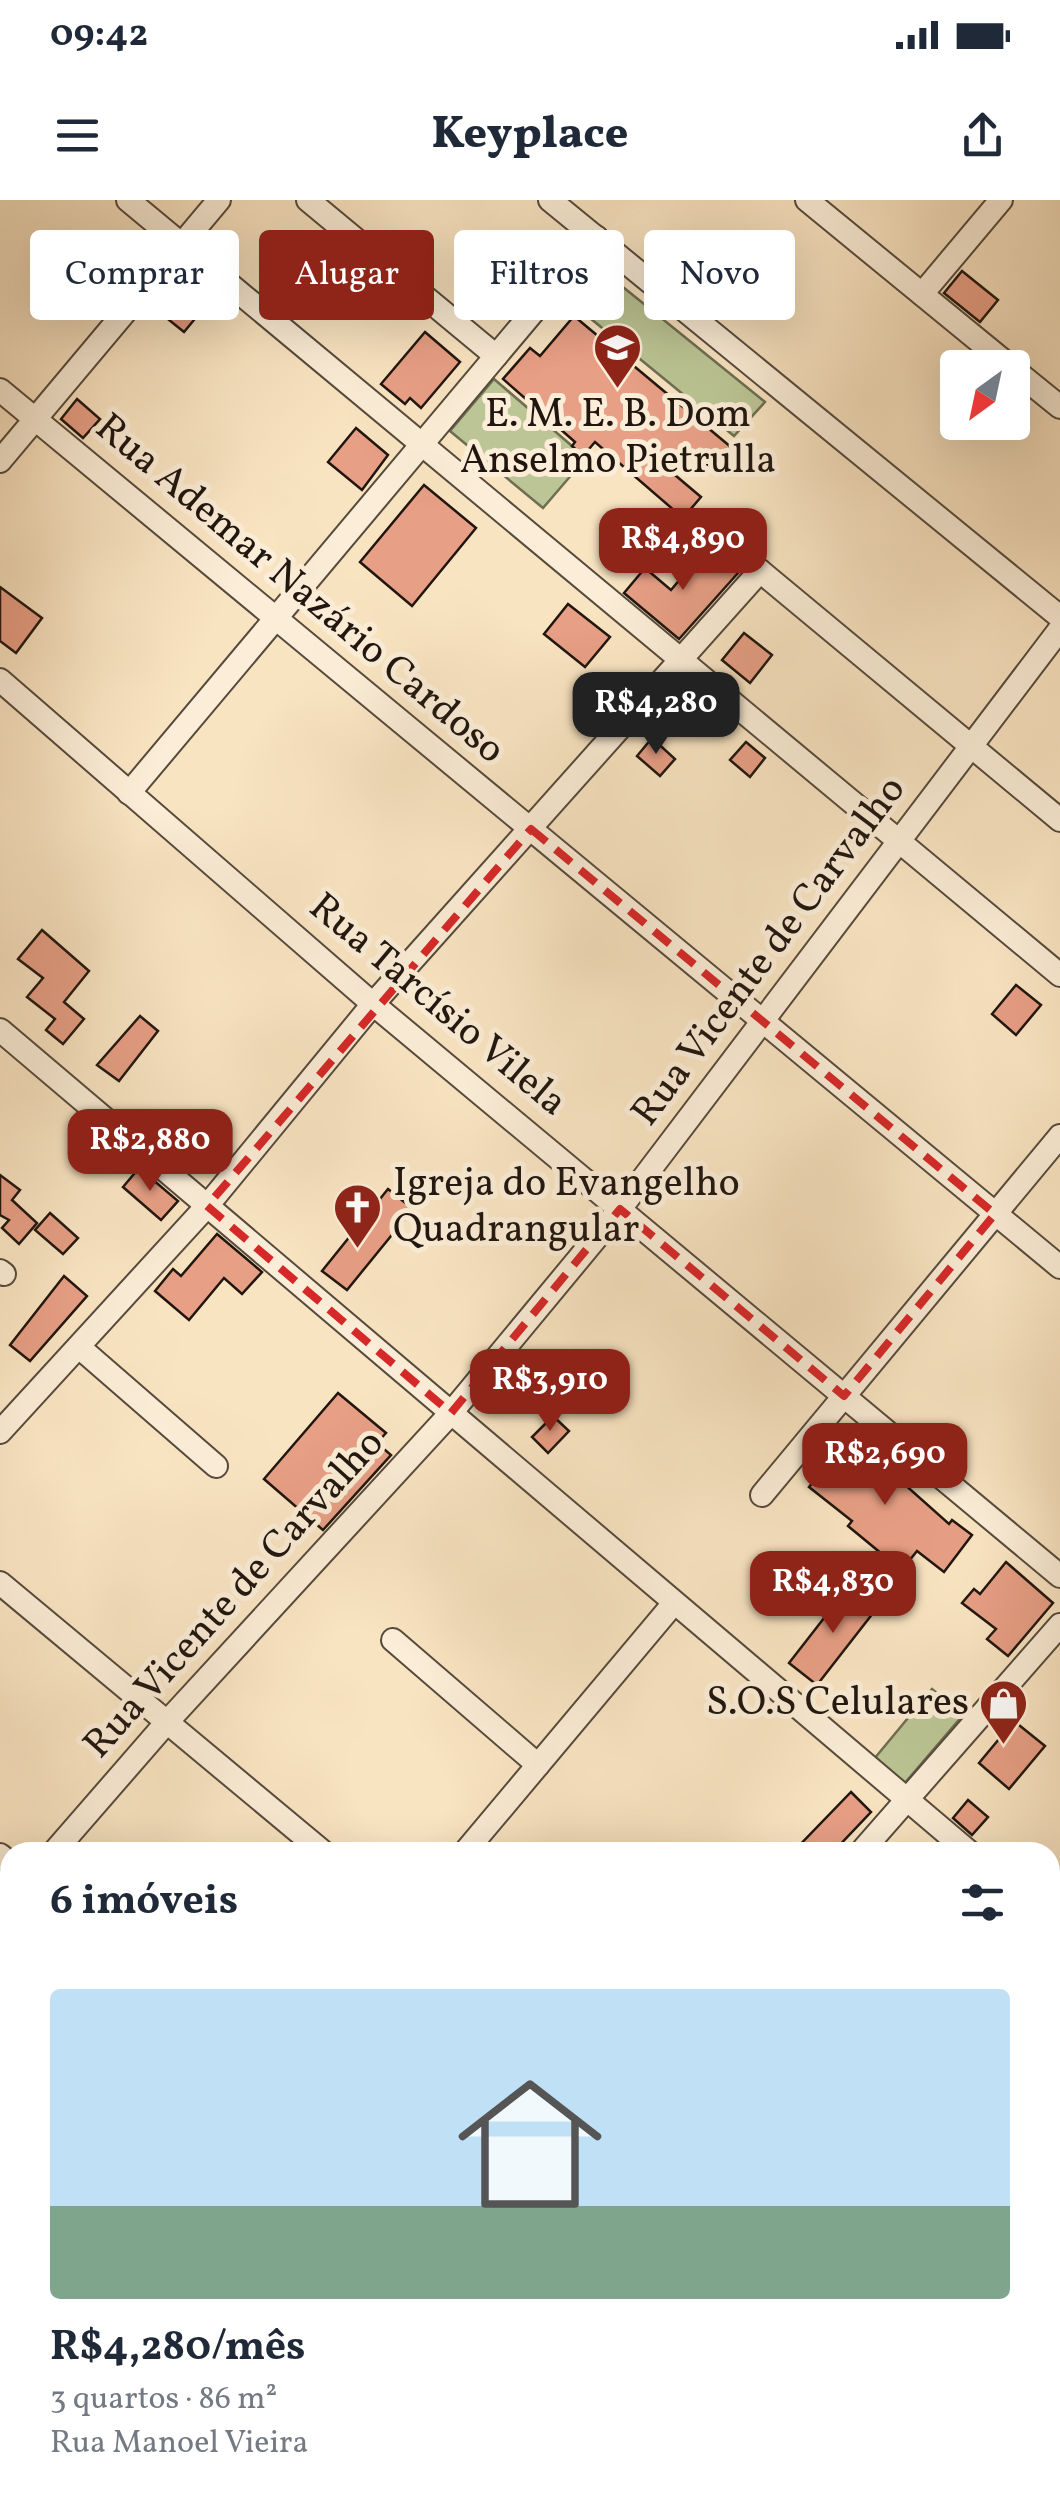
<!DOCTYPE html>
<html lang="pt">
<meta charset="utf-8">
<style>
:root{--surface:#fff;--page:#f6f6f7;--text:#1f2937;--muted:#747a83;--accent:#8f2418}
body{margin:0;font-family:Vollkorn,serif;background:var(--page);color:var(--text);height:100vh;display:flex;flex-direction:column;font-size:38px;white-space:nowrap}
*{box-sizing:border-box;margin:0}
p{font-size:32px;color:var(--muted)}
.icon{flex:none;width:55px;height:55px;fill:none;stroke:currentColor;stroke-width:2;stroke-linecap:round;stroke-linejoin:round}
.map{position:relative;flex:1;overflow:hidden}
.panel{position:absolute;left:0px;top:1642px;width:1060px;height:672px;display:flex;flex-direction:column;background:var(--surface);border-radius:30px 30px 0 0;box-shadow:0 10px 40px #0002}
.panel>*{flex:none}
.banner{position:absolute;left:30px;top:30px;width:1000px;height:90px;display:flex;gap:20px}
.needle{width:65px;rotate:213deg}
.fabs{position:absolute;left:940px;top:150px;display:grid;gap:20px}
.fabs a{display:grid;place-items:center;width:90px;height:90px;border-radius:10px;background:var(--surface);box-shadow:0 10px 40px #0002;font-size:50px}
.price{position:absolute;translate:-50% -85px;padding:0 22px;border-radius:20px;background:var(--accent);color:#fff;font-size:32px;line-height:65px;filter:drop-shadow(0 2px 5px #0008)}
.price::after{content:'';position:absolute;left:50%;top:60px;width:30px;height:22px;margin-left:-15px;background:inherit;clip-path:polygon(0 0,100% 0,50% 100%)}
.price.on{background:#222;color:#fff}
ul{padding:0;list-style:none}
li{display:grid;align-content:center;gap:20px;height:530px;padding:0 50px}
li span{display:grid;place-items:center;height:310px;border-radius:10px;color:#555}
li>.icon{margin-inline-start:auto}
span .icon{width:180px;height:180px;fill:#fffc;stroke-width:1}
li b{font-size:42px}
h2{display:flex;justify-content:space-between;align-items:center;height:120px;padding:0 50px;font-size:42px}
.pill{padding:0 35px;border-radius:10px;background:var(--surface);box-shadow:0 10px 40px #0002;font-size:35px;line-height:90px}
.pill.on{background:var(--accent);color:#fff}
.status{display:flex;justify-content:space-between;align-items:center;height:70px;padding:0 50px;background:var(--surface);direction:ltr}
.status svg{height:28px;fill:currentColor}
header{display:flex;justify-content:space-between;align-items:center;height:130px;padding:0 50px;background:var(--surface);font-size:45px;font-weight:800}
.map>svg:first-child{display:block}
.green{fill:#bbc595;stroke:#6e6e52;stroke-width:2.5}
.building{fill:#e79f85;stroke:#20160f;stroke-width:2.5}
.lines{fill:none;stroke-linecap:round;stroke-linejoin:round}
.minor-casing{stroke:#564a3c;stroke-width:26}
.minor{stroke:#fbedd7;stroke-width:22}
.marked{fill:none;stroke:#d62828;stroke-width:8;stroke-dasharray:20 12;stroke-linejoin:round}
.labels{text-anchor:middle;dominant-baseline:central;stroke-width:10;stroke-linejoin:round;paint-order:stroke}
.poi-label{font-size:40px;fill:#20160f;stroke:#fbedd7}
.street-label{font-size:40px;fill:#20160f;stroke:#fbedd7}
</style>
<div class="status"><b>09:42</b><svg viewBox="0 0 49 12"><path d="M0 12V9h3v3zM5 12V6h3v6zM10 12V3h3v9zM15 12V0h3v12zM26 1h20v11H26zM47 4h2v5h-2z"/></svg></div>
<header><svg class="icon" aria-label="menu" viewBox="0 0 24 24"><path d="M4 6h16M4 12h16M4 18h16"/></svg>Keyplace<svg class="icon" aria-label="share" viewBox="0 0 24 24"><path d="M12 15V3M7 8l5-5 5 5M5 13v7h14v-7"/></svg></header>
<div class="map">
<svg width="1060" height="2313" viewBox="0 0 1060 2313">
<rect width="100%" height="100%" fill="#f9e4c2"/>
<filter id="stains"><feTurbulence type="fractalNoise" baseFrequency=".002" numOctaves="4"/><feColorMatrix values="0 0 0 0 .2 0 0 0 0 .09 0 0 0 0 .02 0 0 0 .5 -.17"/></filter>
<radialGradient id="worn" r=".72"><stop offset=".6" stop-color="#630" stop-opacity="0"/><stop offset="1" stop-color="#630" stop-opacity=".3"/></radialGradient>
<g class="green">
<polygon points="597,66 765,202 734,236 568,100"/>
<polygon points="494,179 586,258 543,308 450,231"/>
<polygon points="932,1489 963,1515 904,1584 874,1559"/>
</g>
<g class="building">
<polygon points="962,71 998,100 980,122 944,93"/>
<polygon points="183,82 208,103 184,132 158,111"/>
<polygon points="574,116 738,253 719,275 694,253 675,275 701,297 683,318 595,242 583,256 572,246 575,242 503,179 530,148 540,156"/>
<polygon points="425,132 460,162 421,208 410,198 405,204 381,184"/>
<polygon points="77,199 100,219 83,238 61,219"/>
<polygon points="356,228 388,255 362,290 328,262"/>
<polygon points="424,285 476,328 412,406 360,362"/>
<polygon points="707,347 738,373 679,439 624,393 645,368 671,390"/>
<polygon points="0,387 42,418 16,453 0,441"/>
<polygon points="568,404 610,437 585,467 544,434"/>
<polygon points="744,433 772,455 750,483 722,460"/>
<polygon points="652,538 675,559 660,576 637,556"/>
<polygon points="746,542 765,558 750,577 730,560"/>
<polygon points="42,730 89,771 64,802 84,819 63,844 46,830 55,819 27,797 43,778 18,759"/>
<polygon points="1016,785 1041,805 1016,835 992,814"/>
<polygon points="140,816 158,831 119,881 97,865"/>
<polygon points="205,920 229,938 202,969 182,950"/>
<polygon points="139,968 178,1001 161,1020 123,987"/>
<polygon points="0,975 20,990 12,1000 37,1023 19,1044 2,1028 9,1020 0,1015"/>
<polygon points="388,989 413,1009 347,1090 322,1071"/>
<polygon points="50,1013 78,1038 63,1054 35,1030"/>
<polygon points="217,1034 262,1072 242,1094 224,1078 189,1120 155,1091 173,1069 181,1076"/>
<polygon points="64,1076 87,1096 30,1161 10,1145"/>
<polygon points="338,1193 386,1233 377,1243 391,1255 323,1330 264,1279"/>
<polygon points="553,1216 569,1231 548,1253 532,1237"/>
<polygon points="839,1226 949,1324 952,1320 972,1335 944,1372 917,1351 897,1376 883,1365 888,1359 848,1326 852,1321 809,1287 832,1258 820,1249"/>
<polygon points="1006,1362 1053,1403 1008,1456 987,1439 996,1429 962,1403 974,1389 980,1394"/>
<polygon points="849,1386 877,1408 817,1485 789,1463"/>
<polygon points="1014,1521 1045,1546 1009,1589 979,1563"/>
<polygon points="851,1592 871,1612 833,1652 793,1652"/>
<polygon points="968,1600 988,1617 972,1635 953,1618"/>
</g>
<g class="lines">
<defs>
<g id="minor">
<polyline points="128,0 1060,775"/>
<polyline points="308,0 496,156"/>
<polyline points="550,0 1060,417"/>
<polyline points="807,0 1012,168"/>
<polyline points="922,94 1001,0"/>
<polyline points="1012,168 1060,207"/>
<polyline points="0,190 1060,1067"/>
<polyline points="0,261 219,0"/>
<polyline points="701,322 1060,620"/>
<polyline points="0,480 373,804 1060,1376"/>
<polyline points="129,593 596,37"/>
<polyline points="0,830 969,1652"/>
<polyline points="0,1071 4,1074"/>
<polyline points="79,1147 216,1266"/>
<polyline points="0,1232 207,1006 373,804 760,371"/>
<polyline points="762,1295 1060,936"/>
<polyline points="0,1383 323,1652"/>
<polyline points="393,1440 538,1565"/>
<polyline points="54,1652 167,1522 451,1213 620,1009 1060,429"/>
<polyline points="465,1652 674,1403"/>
<polyline points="861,1652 1060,1425"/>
<polyline points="0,1655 10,1663"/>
<polyline points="1050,1722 1060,1730"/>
<polyline points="0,1881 10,1890"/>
<polyline points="1050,1937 1060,1925"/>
<polyline points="0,2137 10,2145"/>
<polyline points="0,2204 10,2192"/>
<polyline points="1050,2261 1060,2269"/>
<polyline points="199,2305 209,2313"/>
<polyline points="774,2305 784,2313"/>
<polyline points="314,2313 321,2305"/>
<polyline points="740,2313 747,2305"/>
</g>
</defs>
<use href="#minor" class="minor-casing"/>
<use href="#minor" class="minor"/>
</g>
<path class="marked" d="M531 629 995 1014 844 1196 620 1009 451 1213 207 1006Z"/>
<defs>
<symbol id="school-pin" viewBox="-11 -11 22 30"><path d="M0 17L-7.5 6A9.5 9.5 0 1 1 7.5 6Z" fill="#8f2418" stroke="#fbedd7"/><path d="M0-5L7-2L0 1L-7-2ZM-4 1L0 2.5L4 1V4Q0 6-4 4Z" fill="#fff"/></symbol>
<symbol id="church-pin" viewBox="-11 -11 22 30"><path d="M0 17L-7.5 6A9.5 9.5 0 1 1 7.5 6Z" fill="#8f2418" stroke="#fbedd7"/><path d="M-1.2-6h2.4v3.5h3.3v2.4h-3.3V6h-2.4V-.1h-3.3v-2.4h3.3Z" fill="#fff"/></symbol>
<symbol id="shop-pin" viewBox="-11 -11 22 30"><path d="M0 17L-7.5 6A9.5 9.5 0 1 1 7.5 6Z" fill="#8f2418" stroke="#fbedd7"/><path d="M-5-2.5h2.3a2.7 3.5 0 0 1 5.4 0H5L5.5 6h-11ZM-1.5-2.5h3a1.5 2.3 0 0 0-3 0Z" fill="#fff"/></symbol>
</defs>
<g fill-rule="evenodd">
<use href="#school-pin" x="590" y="120" width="55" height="75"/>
<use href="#church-pin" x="330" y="980" width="55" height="75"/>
<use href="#shop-pin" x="976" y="1476" width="55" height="75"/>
</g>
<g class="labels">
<g class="poi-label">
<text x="618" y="216">E. M. E. B. Dom<tspan x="618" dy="46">Anselmo Pietrulla</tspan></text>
<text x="393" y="985" text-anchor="start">Igreja do Evangelho<tspan x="393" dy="46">Quadrangular</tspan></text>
<text x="969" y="1504" text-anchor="end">S.O.S Celulares</text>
</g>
<g class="street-label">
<text transform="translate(299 390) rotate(40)">Rua Ademar Nazário Cardoso</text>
<text transform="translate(770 752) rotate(-53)">Rua Vicente de Carvalho</text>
<text transform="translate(437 806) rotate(40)">Rua Tarcísio Vilela</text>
<text transform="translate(235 1395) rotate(-48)">Rua Vicente de Carvalho</text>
</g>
</g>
<rect width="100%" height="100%" filter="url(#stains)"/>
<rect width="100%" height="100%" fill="url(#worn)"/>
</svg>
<div class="fabs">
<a><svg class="needle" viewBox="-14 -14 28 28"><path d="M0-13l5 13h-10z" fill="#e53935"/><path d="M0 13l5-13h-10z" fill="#747a83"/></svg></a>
</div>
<b class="price" style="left:683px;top:393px">R$4,890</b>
<b class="price on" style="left:656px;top:557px">R$4,280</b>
<b class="price" style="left:150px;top:994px">R$2,880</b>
<b class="price" style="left:550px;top:1234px">R$3,910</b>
<b class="price" style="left:885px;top:1308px">R$2,690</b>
<b class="price" style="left:833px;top:1436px">R$4,830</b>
<div class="banner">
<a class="pill">Comprar</a>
<a class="pill on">Alugar</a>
<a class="pill">Filtros</a>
<a class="pill">Novo</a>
</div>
<section class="panel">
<h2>6 imóveis<svg class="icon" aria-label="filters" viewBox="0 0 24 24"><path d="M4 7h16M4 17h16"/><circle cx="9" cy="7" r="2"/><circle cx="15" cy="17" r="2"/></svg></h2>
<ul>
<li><span style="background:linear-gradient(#bfe0f5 70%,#7fa58c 0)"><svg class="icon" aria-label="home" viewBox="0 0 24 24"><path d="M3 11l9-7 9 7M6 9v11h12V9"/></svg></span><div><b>R$4,280/mês</b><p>3 quartos · 86 m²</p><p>Rua Manoel Vieira</p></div></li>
</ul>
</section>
</div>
